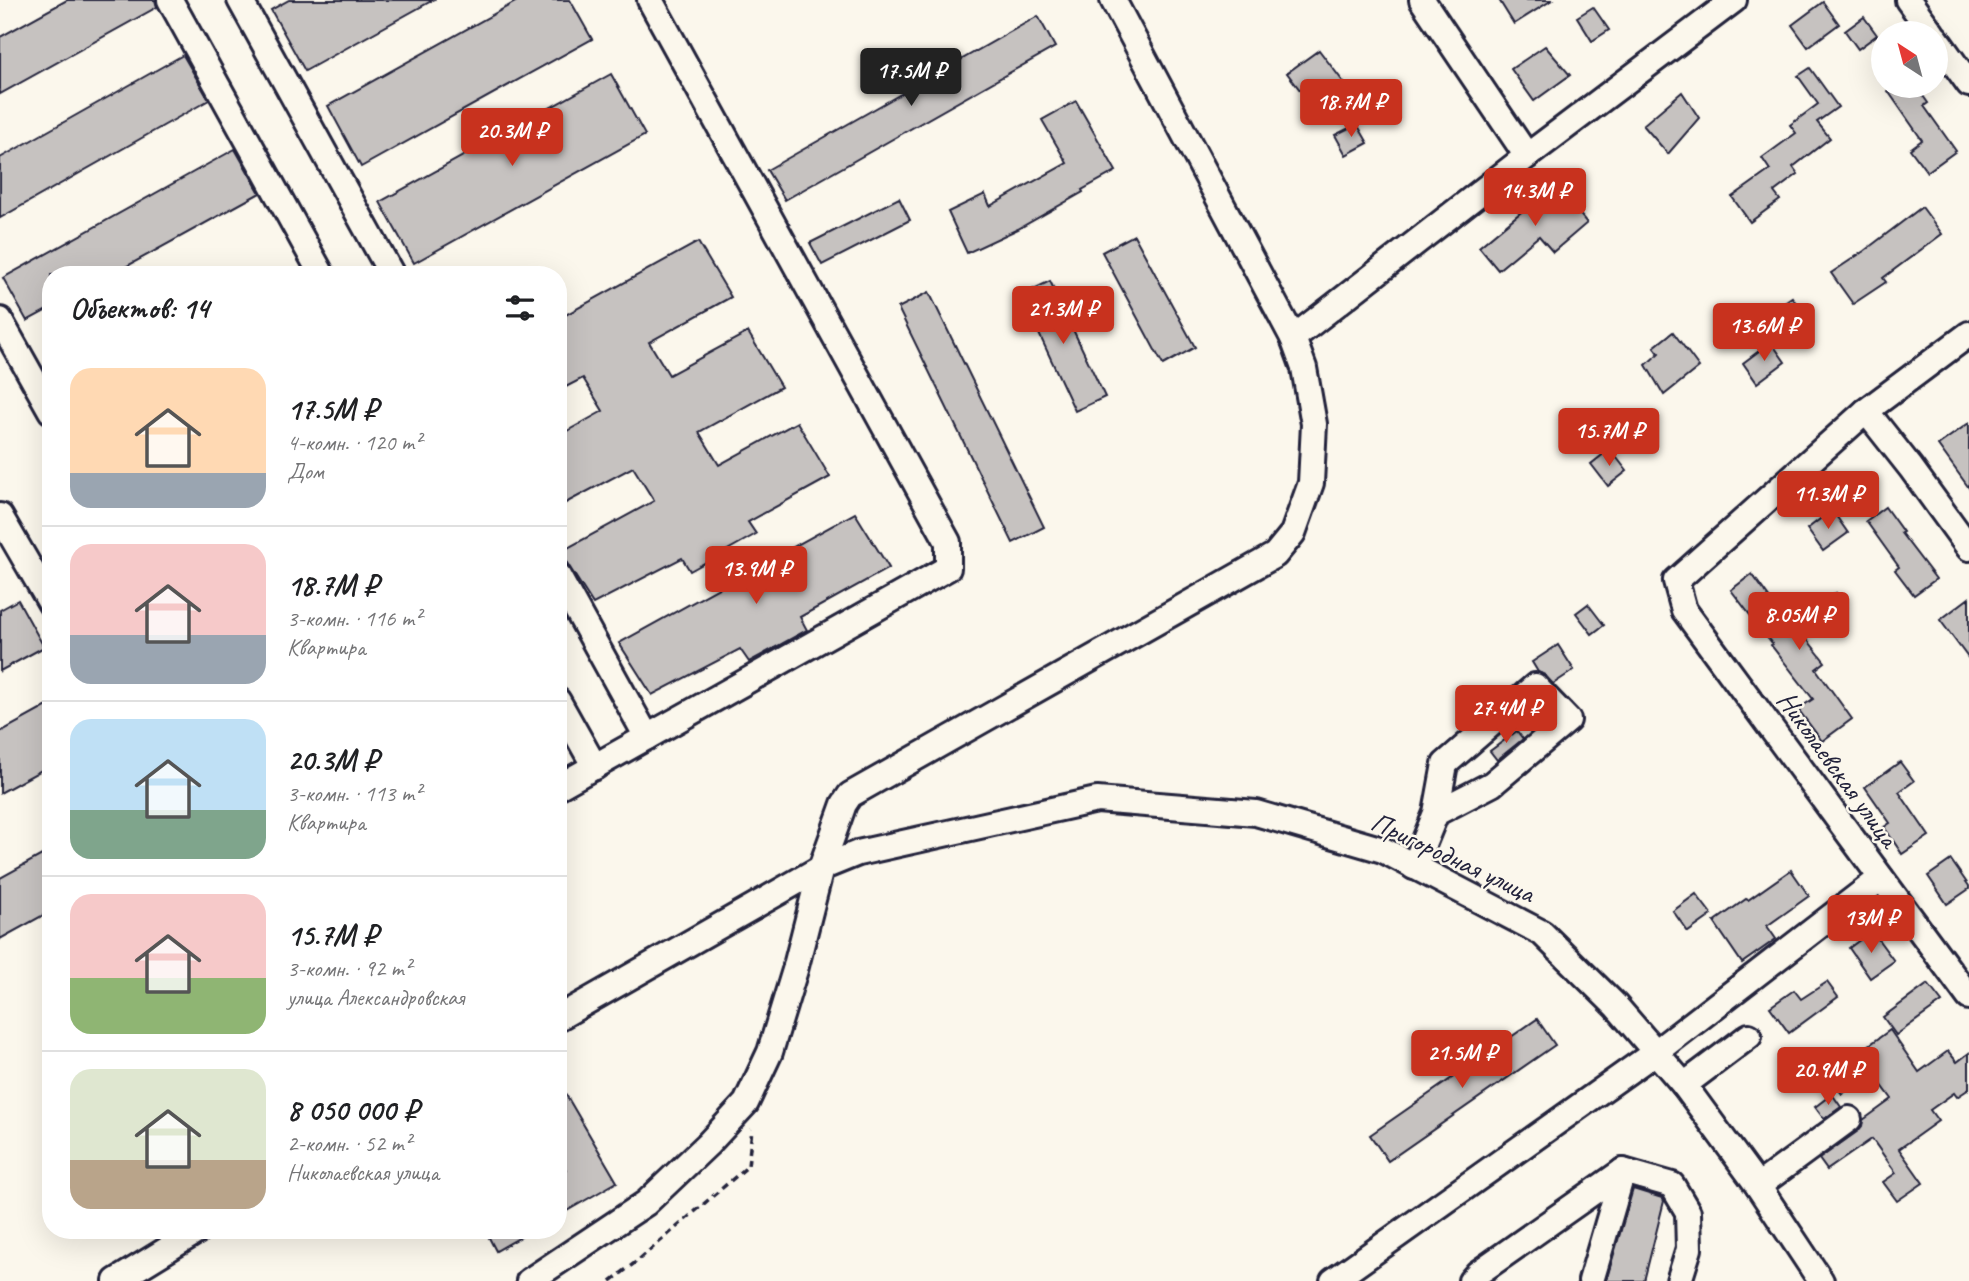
<!DOCTYPE html>
<html lang="ru">
<meta charset="utf-8">
<style>
:root{--surface:#fff;--page:#f6f6f6;--text:#202124;--muted:#757577;--line:#e0e0e0;--accent:#c8321e}
body{margin:0;font-family:Caveat,sans-serif;background:var(--page);color:var(--text);height:100vh;display:flex;flex-direction:column;font-size:26px;white-space:nowrap}
*{box-sizing:border-box;margin:0}
p{font-size:23px;color:var(--muted)}
.icon{flex:none;width:38px;height:38px;fill:none;stroke:currentColor;stroke-width:2;stroke-linecap:round;stroke-linejoin:round}
.map{position:relative;flex:1;overflow:hidden}
.details{position:absolute;left:42px;top:266px;width:525px;height:973px;display:flex;flex-direction:column;background:var(--surface);border-radius:28px;box-shadow:0 7px 28px #0002}
.details>*{flex:none}
.needle{width:46px;rotate:324deg}
.fabs{position:absolute;left:1871px;top:21px;display:grid;gap:14px}
.fabs a{display:grid;place-items:center;width:77px;height:77px;border-radius:50%;background:var(--surface);box-shadow:0 7px 28px #0002;font-size:35px}
.price{position:absolute;translate:-50% -60px;padding:0 16px;border-radius:7px;background:var(--accent);color:#fff;font-size:23px;line-height:46px;filter:drop-shadow(0 2px 4px #0008)}
.price::after{content:'';position:absolute;left:50%;top:42px;width:21px;height:16px;margin-left:-10px;background:inherit;clip-path:polygon(0 0,100% 0,50% 100%)}
.price.active{background:#222;color:#fff}
ul{padding:0;list-style:none}
li{display:flex;align-items:center;gap:21px;height:175px;padding:0 28px}
li+li{border-top:2px solid var(--line)}
li span{display:grid;place-items:center;flex:none;width:196px;height:140px;border-radius:21px;color:#555}
li>.icon{margin-inline-start:auto}
span .icon{width:84px;height:84px;fill:#fffc;stroke-width:1}
li b{font-size:30px}
h2{display:flex;justify-content:space-between;align-items:center;height:84px;padding:0 28px;font-size:30px}
.map>svg:first-child{display:block}
.building{fill:#c6c2c0;stroke:#22223b;stroke-width:2}
.lines{fill:none;stroke-linecap:round;stroke-linejoin:round}
.minor-casing{stroke:#22223b;stroke-width:30}
.path{stroke:#22223b;stroke-width:3.5;stroke-dasharray:7 5;stroke-linecap:butt}
.minor{stroke:#fbf7ec;stroke-width:24}
.labels{text-anchor:middle;dominant-baseline:central;stroke-width:5;stroke-linejoin:round;paint-order:stroke}
.street-label{font-size:28px;fill:#22223b;stroke:#fbf7ec}
</style>
<div class="map">
<svg width="1969" height="1281" viewBox="0 0 1969 1281">
<rect width="100%" height="100%" fill="#fbf7ec"/>
<filter id="ink" filterUnits="userSpaceOnUse"><feTurbulence type="fractalNoise" baseFrequency=".0143" numOctaves="2"/><feDisplacementMap in="SourceGraphic" scale="14" xChannelSelector="R" yChannelSelector="G"/><feConvolveMatrix kernelMatrix="1 2 1 2 8 2 1 2 1" color-interpolation-filters="sRGB"/></filter>
<g filter="url(#ink)">
<g class="building">
<polygon points="67,0 155,0 157,7 0,94 0,37"/>
<polygon points="289,0 433,0 305,71 271,10"/>
<polygon points="519,0 570,0 592,39 361,167 328,106"/>
<polygon points="1499,0 1552,0 1514,24"/>
<polygon points="1823,2 1839,24 1808,47 1792,25"/>
<polygon points="1593,7 1609,30 1592,41 1577,17"/>
<polygon points="1038,16 1055,47 785,200 767,170"/>
<polygon points="1864,17 1877,35 1858,49 1845,31"/>
<polygon points="1545,46 1570,75 1534,101 1511,69"/>
<polygon points="1319,50 1351,92 1321,114 1302,88 1300,90 1287,73"/>
<polygon points="183,55 209,100 0,218 0,158"/>
<polygon points="1810,68 1838,107 1817,122 1830,138 1793,167 1798,174 1774,192 1780,200 1750,222 1732,197 1770,170 1762,158 1796,133 1790,125 1818,104 1798,76"/>
<polygon points="611,74 645,135 414,263 380,202"/>
<polygon points="1895,86 1916,86 1928,103 1924,106 1956,151 1927,172 1910,149 1922,140 1888,91"/>
<polygon points="1682,92 1699,118 1668,154 1643,125"/>
<polygon points="1076,101 1116,171 1082,190 1083,192 1018,229 967,253 948,212 985,194 990,206 1067,163 1042,120"/>
<polygon points="1357,124 1368,143 1346,155 1335,135"/>
<polygon points="235,149 260,193 111,275 51,275 51,308 27,321 3,278"/>
<polygon points="1555,184 1587,223 1553,252 1539,236 1498,270 1479,247"/>
<polygon points="899,198 910,220 822,265 810,243"/>
<polygon points="1922,207 1942,234 1883,278 1886,282 1853,304 1831,273 1864,251"/>
<polygon points="1134,235 1195,347 1163,365 1102,252"/>
<polygon points="698,242 731,297 649,342 669,375 748,332 781,387 699,432 719,465 797,422 830,477 748,522 756,534 690,571 682,558 593,604 560,552 654,501 633,467 558,507 558,436 603,411 583,378 558,391 558,319"/>
<polygon points="1050,281 1105,397 1075,411 1021,295"/>
<polygon points="929,292 1044,527 1013,543 898,308"/>
<polygon points="1792,297 1812,326 1789,342 1768,313"/>
<polygon points="1673,332 1699,367 1664,395 1646,365 1659,353 1654,347"/>
<polygon points="1771,342 1785,362 1757,383 1743,363"/>
<polygon points="1969,423 1969,488 1938,445"/>
<polygon points="1610,449 1627,471 1608,486 1591,464"/>
<polygon points="1885,507 1903,532 1901,533 1936,579 1914,595 1895,570 1899,567 1866,521"/>
<polygon points="1832,510 1848,533 1823,551 1807,529"/>
<polygon points="855,513 889,568 800,617 807,630 749,662 740,649 652,695 619,643"/>
<polygon points="1752,574 1791,628 1836,593 1847,607 1806,638 1825,662 1816,669 1852,719 1822,741 1798,709 1813,699 1771,645 1772,644 1731,590"/>
<polygon points="1969,598 1969,659 1940,620"/>
<polygon points="18,600 44,647 0,671 0,610"/>
<polygon points="1588,604 1604,625 1592,634 1576,613"/>
<polygon points="1558,645 1574,670 1553,684 1545,675 1538,672 1532,662"/>
<polygon points="51,704 51,765 0,793 0,732"/>
<polygon points="1517,731 1523,739 1497,760 1490,751"/>
<polygon points="1900,762 1914,781 1899,792 1929,836 1902,854 1884,827 1890,823 1865,787"/>
<polygon points="51,850 51,911 0,939 0,878"/>
<polygon points="1951,860 1969,886 1969,889 1947,904 1928,876"/>
<polygon points="1791,870 1809,896 1767,926 1776,939 1742,963 1714,922 1746,899 1748,900"/>
<polygon points="1696,894 1712,915 1688,932 1673,911"/>
<polygon points="1872,931 1894,961 1870,978 1849,948"/>
<polygon points="1827,982 1838,997 1789,1033 1770,1007 1794,990 1801,999"/>
<polygon points="1928,984 1942,1002 1896,1035 1883,1017"/>
<polygon points="1537,1019 1555,1045 1388,1161 1370,1135"/>
<polygon points="1890,1030 1919,1072 1948,1051 1957,1062 1969,1053 1969,1089 1957,1097 1954,1093 1930,1110 1938,1121 1899,1149 1923,1183 1897,1201 1883,1182 1896,1173 1872,1139 1827,1170 1819,1159 1858,1131 1862,1126 1863,1120 1892,1099 1872,1072 1842,1094 1828,1075"/>
<polygon points="558,1081 617,1182 558,1216 558,1175 566,1170 558,1157"/>
<polygon points="1832,1094 1841,1107 1824,1119 1815,1107"/>
<polygon points="1633,1189 1662,1198 1664,1201 1644,1281 1606,1281"/>
<polygon points="485,1230 533,1230 496,1251"/>
</g>
<g class="lines">
<defs>
<g id="minor">
<polyline points="170,0 322,275"/>
<polyline points="240,0 392,275"/>
<polyline points="1422,0 1527,156 1734,0"/>
<polyline points="1908,0 1932,33"/>
<polyline points="1936,38 1969,84"/>
<polyline points="0,320 51,411"/>
<polyline points="1969,334 1866,411 1676,581 1684,610 1969,997"/>
<polyline points="1293,338 1527,156"/>
<polyline points="1866,411 1911,468 1969,548"/>
<polyline points="0,516 51,604"/>
<polyline points="558,576 647,737"/>
<polyline points="558,701 595,767"/>
<polyline points="558,787 948,568 948,542 650,0"/>
<polyline points="1414,867 1436,813 1492,784 1568,720 1535,686 1445,764 1436,813"/>
<polyline points="558,1018 821,868 858,853 1097,800 1256,813 1383,850 1542,933 1616,1006 1684,1085 1758,1186 1821,1281"/>
<polyline points="1684,1085 1749,1036"/>
<polyline points="1758,1186 1849,1119"/>
<polyline points="116,1281 199,1230"/>
<polyline points="529,1281 646,1203 708,1144 746,1103 770,1052 795,970 821,868 844,804 850,795 1275,555 1293,533 1311,483 1314,424 1304,368 1293,338 1113,0"/>
<polyline points="1333,1281 1657,1051 1881,878"/>
<polyline points="1471,1281 1478,1273 1623,1171"/>
<polyline points="1591,1281 1623,1171 1672,1185 1688,1212 1689,1249 1679,1281"/>
</g>
</defs>
<use href="#minor" class="minor-casing"/>
<polyline class="path" points="611,1281 636,1262 748,1166 752,1129"/>
<use href="#minor" class="minor"/>
</g>
</g>
<g class="labels">
<g class="street-label">
<text transform="translate(1838 769) rotate(54)">Николаевская улица</text>
<text transform="translate(1453 857) rotate(25)">Пригородная улица</text>
</g>
</g>
</svg>
<div class="fabs">
<a><svg class="needle" viewBox="-14 -14 28 28"><path d="M0-13l5 13h-10z" fill="#e53935"/><path d="M0 13l5-13h-10z" fill="#757577"/></svg></a>
</div>
<b class="price active" style="left:911px;top:108px">17.5M ₽</b>
<b class="price" style="left:1351px;top:139px">18.7M ₽</b>
<b class="price" style="left:512px;top:168px">20.3M ₽</b>
<b class="price" style="left:1535px;top:228px">14.3M ₽</b>
<b class="price" style="left:1063px;top:346px">21.3M ₽</b>
<b class="price" style="left:1764px;top:363px">13.6M ₽</b>
<b class="price" style="left:1609px;top:468px">15.7M ₽</b>
<b class="price" style="left:1828px;top:531px">11.3M ₽</b>
<b class="price" style="left:756px;top:606px">13.9M ₽</b>
<b class="price" style="left:1799px;top:652px">8.05M ₽</b>
<b class="price" style="left:1506px;top:745px">27.4M ₽</b>
<b class="price" style="left:1871px;top:955px">13M ₽</b>
<b class="price" style="left:1462px;top:1090px">21.5M ₽</b>
<b class="price" style="left:1828px;top:1107px">20.9M ₽</b>
<section class="details">
<h2>Объектов: 14<svg class="icon" aria-label="filters" viewBox="0 0 24 24"><path d="M4 7h16M4 17h16"/><circle cx="9" cy="7" r="2"/><circle cx="15" cy="17" r="2"/></svg></h2>
<ul>
<li><span style="background:linear-gradient(#ffd9b3 75%,#9aa5b1 0)"><svg class="icon" aria-label="home" viewBox="0 0 24 24"><path d="M3 11l9-7 9 7M6 9v11h12V9"/></svg></span><div><b>17.5M ₽</b><p>4-комн. · 120 m²</p><p>Дом</p></div></li>
<li><span style="background:linear-gradient(#f6c9c9 65%,#9aa5b1 0)"><svg class="icon" aria-label="home" viewBox="0 0 24 24"><path d="M3 11l9-7 9 7M6 9v11h12V9"/></svg></span><div><b>18.7M ₽</b><p>3-комн. · 116 m²</p><p>Квартира</p></div></li>
<li><span style="background:linear-gradient(#bfe0f5 65%,#7fa58c 0)"><svg class="icon" aria-label="home" viewBox="0 0 24 24"><path d="M3 11l9-7 9 7M6 9v11h12V9"/></svg></span><div><b>20.3M ₽</b><p>3-комн. · 113 m²</p><p>Квартира</p></div></li>
<li><span style="background:linear-gradient(#f6c9c9 60%,#8fb573 0)"><svg class="icon" aria-label="home" viewBox="0 0 24 24"><path d="M3 11l9-7 9 7M6 9v11h12V9"/></svg></span><div><b>15.7M ₽</b><p>3-комн. · 92 m²</p><p>улица Александровская</p></div></li>
<li><span style="background:linear-gradient(#dfe7d0 65%,#b9a48a 0)"><svg class="icon" aria-label="home" viewBox="0 0 24 24"><path d="M3 11l9-7 9 7M6 9v11h12V9"/></svg></span><div><b>8 050 000 ₽</b><p>2-комн. · 52 m²</p><p>Николаевская улица</p></div></li>
</ul>
</section>
</div>
